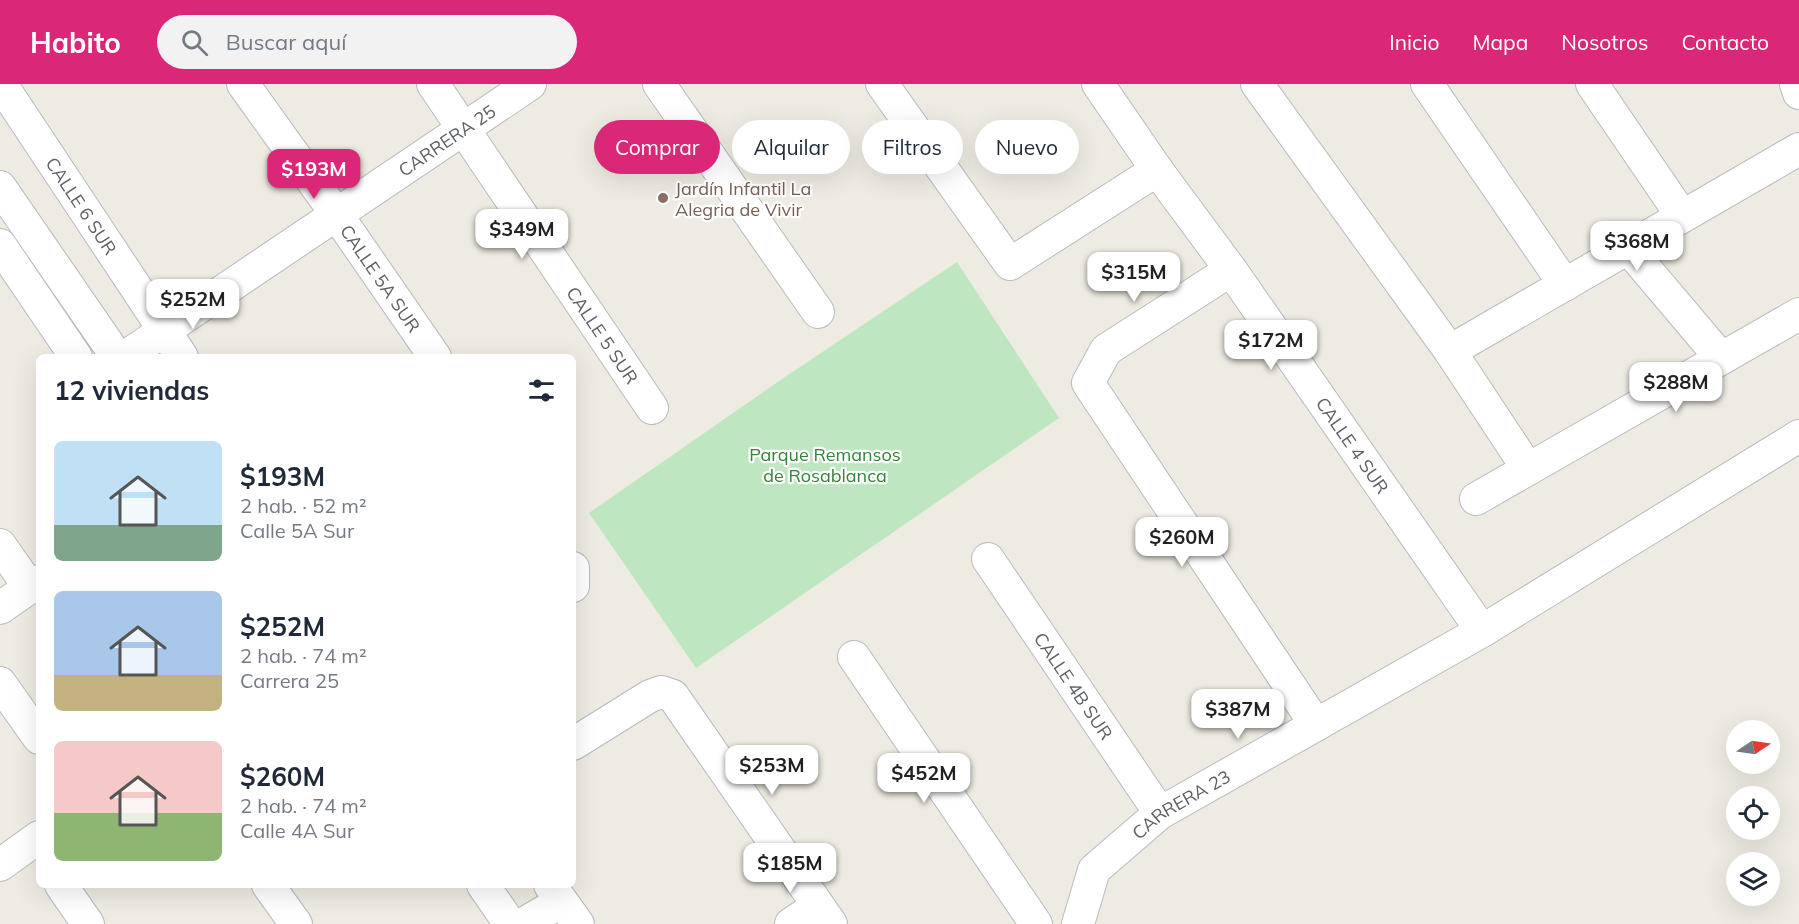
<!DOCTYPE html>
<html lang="es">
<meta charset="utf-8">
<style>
:root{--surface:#fff;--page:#f2f2f3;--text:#1f2937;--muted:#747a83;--accent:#db2777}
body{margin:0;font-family:Mulish,sans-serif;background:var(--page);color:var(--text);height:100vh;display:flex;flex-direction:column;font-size:22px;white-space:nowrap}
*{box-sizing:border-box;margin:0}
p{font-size:20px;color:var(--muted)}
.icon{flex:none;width:33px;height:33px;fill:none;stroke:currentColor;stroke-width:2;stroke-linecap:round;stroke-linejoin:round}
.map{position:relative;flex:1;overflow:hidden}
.sheet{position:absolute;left:36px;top:270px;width:540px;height:534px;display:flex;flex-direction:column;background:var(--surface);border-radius:9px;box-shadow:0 6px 24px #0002}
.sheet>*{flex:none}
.guide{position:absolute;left:594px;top:36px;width:570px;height:54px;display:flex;gap:12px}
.needle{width:39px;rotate:77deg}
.tools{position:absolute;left:1726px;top:636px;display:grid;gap:12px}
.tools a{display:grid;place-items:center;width:54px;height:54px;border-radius:50%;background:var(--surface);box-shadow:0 6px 24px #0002;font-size:30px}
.price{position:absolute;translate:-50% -51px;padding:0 14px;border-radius:12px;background:#fff;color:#222;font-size:20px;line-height:39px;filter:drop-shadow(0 2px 3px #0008)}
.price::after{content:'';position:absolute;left:50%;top:36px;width:18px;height:14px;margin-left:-9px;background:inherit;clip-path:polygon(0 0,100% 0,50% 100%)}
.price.active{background:var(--accent);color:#fff}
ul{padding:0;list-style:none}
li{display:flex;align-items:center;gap:18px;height:150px;padding:0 18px}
li span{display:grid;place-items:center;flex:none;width:168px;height:120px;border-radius:9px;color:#555}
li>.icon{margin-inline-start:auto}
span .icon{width:72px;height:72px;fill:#fffc;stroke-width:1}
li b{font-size:26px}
h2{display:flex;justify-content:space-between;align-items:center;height:72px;padding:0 18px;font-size:26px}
.chip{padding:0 21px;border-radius:27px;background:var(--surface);box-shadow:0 6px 24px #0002;font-size:21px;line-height:54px}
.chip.active{background:var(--accent);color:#fff}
header{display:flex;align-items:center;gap:36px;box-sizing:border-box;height:84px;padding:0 30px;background:var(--accent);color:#fff}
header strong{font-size:28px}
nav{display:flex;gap:33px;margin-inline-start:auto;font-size:21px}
.search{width:420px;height:54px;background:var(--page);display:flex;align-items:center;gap:15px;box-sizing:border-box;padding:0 21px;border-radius:33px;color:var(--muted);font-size:22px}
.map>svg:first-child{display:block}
.green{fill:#bee6c0}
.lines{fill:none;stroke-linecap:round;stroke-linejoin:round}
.minor-casing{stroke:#b8babf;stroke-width:34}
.minor{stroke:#fff;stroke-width:32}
.education-dot{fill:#8d6e63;stroke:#fff;stroke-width:2}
.labels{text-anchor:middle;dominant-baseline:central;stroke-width:4.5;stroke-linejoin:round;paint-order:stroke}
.street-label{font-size:18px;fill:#5b5e64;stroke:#fff}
.education-label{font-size:18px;fill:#785e54;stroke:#fff;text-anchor:start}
.park-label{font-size:18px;fill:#33833a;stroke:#fff}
</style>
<header>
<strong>Habito</strong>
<div class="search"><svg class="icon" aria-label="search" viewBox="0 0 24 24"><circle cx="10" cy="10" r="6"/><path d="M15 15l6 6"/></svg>Buscar aquí</div>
<nav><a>Inicio</a><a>Mapa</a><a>Nosotros</a><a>Contacto</a></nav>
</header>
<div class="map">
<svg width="1799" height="840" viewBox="0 0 1799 840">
<rect width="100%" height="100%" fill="#eeece2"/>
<polygon class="green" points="957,178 1059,334 696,584 589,429 779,297"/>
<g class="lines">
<defs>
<g id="minor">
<path id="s1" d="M1 0 182 273"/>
<path id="s2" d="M243 0 337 131 435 273"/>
<path id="s3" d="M433 0 652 324"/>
<polyline points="659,0 818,228"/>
<polyline points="882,0 1010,180 1157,86"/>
<path id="s4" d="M1098 0 1157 86 1231 186 1482 547"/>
<polyline points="1257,0 1450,267 1528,385"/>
<polyline points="1427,0 1565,201"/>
<polyline points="1592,0 1682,132"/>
<polyline points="1796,0 1799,9"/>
<polyline points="0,103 117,273"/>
<polyline points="0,161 76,273"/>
<polyline points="1628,164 1721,274"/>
<polyline points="1231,186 1106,266 1088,299 1316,641"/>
<polyline points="1450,267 1799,65"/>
<path id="s5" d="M125 273 530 0"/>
<polyline points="1476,415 1799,230"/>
<polyline points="0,461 30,504"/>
<path id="s6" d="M988 475 1160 729"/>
<polyline points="573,484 573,502"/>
<polyline points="0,524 39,497"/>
<polyline points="854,573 1036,840"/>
<polyline points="0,599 39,654"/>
<polyline points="573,660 650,612 661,608 673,612 831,840"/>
<polyline points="0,781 39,753"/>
<polyline points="61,801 88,840"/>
<polyline points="268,801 296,840"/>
<polyline points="483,801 510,840"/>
<polyline points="550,801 578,840"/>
<polyline points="523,840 561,818"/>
<polyline points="791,840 818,822"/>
<path id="s7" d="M1078 840 1094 786 1160 729 1482 547 1799 352"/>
</g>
</defs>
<use href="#minor" class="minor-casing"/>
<use href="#minor" class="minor"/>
</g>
<circle class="education-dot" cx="663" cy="114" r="6"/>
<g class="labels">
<g class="street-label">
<text stroke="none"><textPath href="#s5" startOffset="388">CARRERA 25</textPath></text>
<text stroke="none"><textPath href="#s1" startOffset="146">CALLE 6 SUR</textPath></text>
<text stroke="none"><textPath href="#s2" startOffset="238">CALLE 5A SUR</textPath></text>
<text stroke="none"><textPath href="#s3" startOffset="303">CALLE 5 SUR</textPath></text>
<text stroke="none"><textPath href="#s4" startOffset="442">CALLE 4 SUR</textPath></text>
<text stroke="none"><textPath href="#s6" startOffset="153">CALLE 4B SUR</textPath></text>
<text stroke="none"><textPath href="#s7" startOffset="166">CARRERA 23</textPath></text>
</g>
<g class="education-label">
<text x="675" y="104">Jardín Infantil La<tspan x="675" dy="21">Alegria de Vivir</tspan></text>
</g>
<g class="park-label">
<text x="825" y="370">Parque Remansos<tspan x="825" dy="21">de Rosablanca</tspan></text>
</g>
</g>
</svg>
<div class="tools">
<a><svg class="needle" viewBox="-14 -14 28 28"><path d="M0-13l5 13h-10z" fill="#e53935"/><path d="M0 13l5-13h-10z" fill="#747a83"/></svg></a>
<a><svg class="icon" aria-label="locate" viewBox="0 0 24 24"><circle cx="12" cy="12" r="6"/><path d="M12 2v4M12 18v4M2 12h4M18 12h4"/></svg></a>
<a><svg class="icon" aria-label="layers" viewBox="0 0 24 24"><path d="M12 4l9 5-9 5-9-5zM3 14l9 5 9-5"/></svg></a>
</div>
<b class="price active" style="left:314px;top:116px">$193M</b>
<b class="price" style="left:522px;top:176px">$349M</b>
<b class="price" style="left:1637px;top:188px">$368M</b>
<b class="price" style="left:1134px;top:219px">$315M</b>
<b class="price" style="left:193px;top:246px">$252M</b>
<b class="price" style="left:1271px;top:287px">$172M</b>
<b class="price" style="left:1676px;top:329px">$288M</b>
<b class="price" style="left:1182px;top:484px">$260M</b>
<b class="price" style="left:1238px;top:656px">$387M</b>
<b class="price" style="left:772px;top:712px">$253M</b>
<b class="price" style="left:924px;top:720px">$452M</b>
<b class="price" style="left:790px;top:810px">$185M</b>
<div class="guide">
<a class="chip active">Comprar</a>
<a class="chip">Alquilar</a>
<a class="chip">Filtros</a>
<a class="chip">Nuevo</a>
</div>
<section class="sheet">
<h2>12 viviendas<svg class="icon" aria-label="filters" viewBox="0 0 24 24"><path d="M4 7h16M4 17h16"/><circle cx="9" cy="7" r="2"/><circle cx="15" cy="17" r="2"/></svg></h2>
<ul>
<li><span style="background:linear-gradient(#bfe0f5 70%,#7fa58c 0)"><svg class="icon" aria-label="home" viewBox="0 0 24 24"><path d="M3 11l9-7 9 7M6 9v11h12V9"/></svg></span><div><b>$193M</b><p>2 hab. · 52 m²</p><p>Calle 5A Sur</p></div></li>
<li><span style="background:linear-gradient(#a9c7e8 70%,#c2b280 0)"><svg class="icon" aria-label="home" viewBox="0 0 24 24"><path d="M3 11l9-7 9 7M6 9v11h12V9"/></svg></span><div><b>$252M</b><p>2 hab. · 74 m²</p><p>Carrera 25</p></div></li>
<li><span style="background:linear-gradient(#f6c9c9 60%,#8fb573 0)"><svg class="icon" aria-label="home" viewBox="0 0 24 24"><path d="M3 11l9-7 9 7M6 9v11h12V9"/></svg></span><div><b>$260M</b><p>2 hab. · 74 m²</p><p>Calle 4A Sur</p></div></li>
</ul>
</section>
</div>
